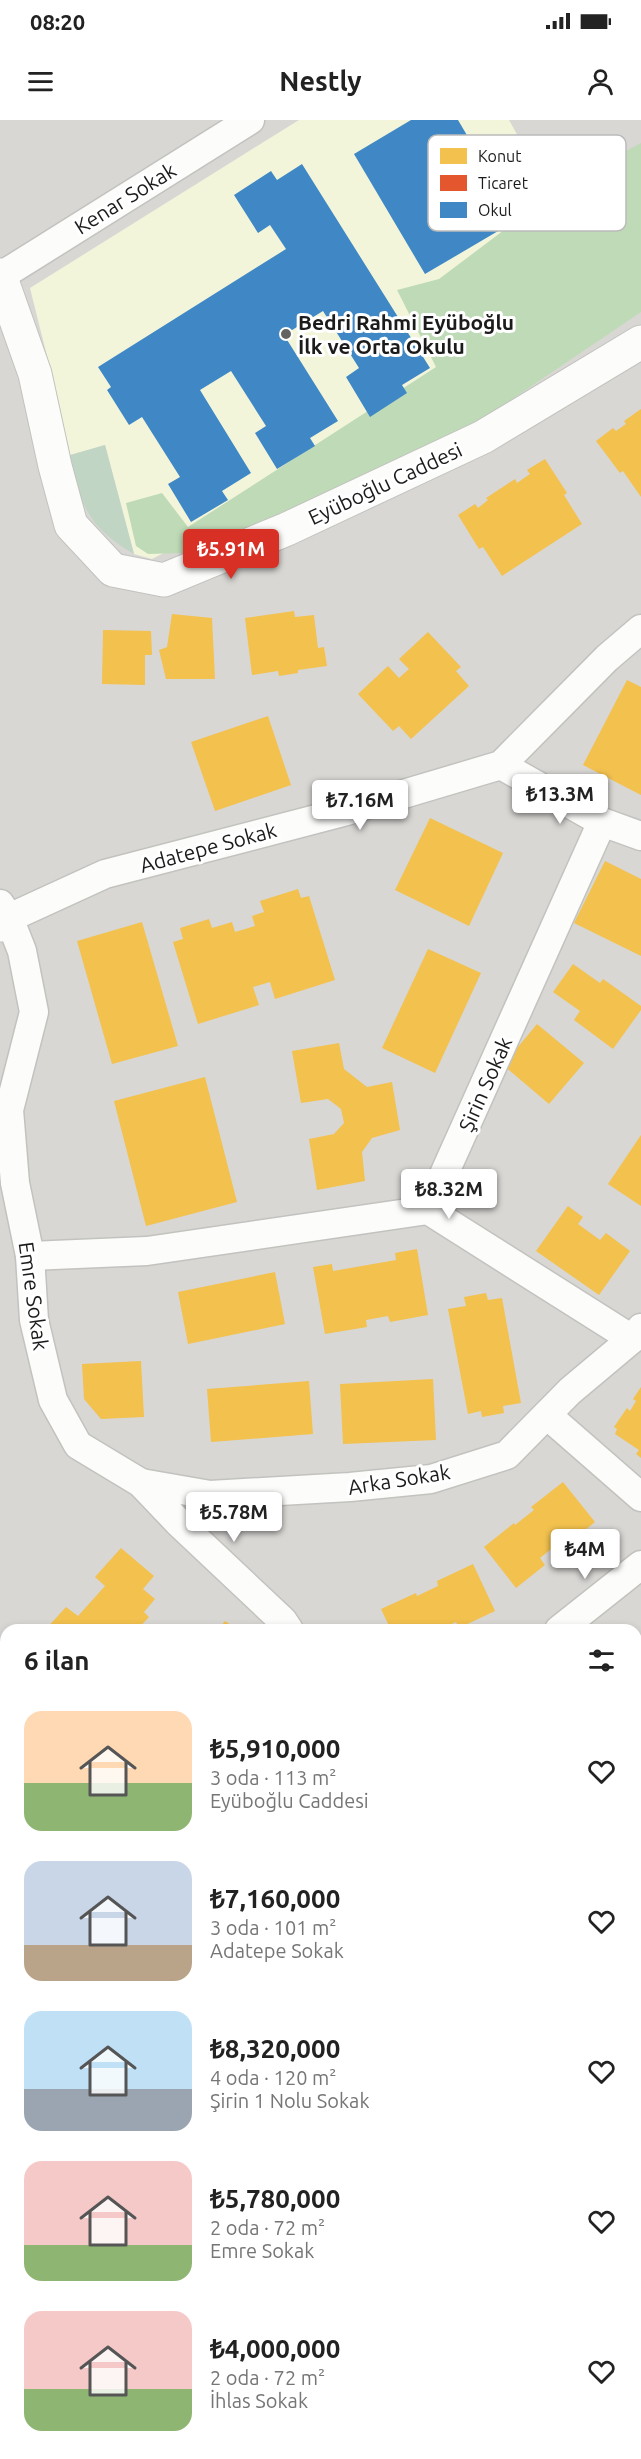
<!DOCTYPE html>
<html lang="tr">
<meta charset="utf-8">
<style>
:root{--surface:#fff;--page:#f6f6f6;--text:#222;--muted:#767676;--accent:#d93025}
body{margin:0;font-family:Ubuntu,sans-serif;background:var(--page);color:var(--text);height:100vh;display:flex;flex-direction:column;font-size:22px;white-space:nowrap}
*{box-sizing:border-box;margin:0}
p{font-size:20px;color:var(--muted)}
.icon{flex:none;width:33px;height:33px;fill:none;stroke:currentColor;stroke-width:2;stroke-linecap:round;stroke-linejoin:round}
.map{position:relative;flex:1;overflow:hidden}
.details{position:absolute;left:0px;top:1504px;width:642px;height:836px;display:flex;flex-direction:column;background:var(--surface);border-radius:18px 18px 0 0;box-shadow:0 3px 9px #0003}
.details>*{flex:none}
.price{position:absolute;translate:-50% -51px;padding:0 14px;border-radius:6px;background:#fff;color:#222;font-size:20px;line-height:39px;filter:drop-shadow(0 2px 3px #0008)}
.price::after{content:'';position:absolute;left:50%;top:36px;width:18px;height:14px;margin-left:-9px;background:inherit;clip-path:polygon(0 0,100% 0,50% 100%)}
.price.current{background:var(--accent);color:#fff}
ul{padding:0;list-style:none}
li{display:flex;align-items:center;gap:18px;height:150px;padding:0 24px}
li span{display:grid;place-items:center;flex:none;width:168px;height:120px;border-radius:18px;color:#555}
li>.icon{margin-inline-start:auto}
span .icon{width:72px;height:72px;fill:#fffc;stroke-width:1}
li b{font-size:26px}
h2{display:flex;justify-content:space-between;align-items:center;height:72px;padding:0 24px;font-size:26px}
.status{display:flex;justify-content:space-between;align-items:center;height:42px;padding:0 30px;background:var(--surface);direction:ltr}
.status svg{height:16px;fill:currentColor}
header{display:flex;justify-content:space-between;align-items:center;height:78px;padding:0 24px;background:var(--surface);font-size:27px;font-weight:700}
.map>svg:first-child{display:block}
.residential{fill:#d9d7d4;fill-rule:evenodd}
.education{fill:#f3f5db}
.forest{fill:#bfdab7}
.cemetery{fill:#c1d5c4}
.parking{fill:#dcdbd9}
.homes{fill:#f2c14e}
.shops{fill:#e4572e}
.schools{fill:#3f88c5}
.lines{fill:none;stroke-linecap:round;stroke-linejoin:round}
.minor-casing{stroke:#c2c2bf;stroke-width:31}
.tertiary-casing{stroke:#c2c2bf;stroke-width:35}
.primary-casing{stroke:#9f9980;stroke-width:35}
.minor{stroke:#fcfcfb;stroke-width:28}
.tertiary{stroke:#fcfcfb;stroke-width:33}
.primary{stroke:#f0ebe2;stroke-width:33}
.poi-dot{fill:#636361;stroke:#fff;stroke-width:2}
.labels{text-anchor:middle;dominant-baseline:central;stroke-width:6;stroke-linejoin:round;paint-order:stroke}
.street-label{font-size:21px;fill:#1b1b1b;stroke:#fff}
.poi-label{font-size:21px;font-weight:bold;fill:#1b1b1b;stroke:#fff;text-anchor:start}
.key{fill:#fff;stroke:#bbb;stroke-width:1.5}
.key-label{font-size:16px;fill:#1b1b1b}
</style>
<div class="status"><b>08:20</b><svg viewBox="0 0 49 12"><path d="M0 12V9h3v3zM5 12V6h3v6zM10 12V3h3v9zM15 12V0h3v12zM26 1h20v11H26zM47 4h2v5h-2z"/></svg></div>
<header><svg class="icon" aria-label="menu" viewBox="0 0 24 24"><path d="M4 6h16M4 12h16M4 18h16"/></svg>Nestly<svg class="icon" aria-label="person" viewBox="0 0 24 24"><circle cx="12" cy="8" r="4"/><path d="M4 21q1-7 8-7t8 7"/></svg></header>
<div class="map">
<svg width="641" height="2339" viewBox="0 0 641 2339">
<rect width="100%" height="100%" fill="#eae8e2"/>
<path class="residential" d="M0 0H641V2339H0ZM6 1510H636V2334H6Z"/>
<polygon class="education" points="299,0 509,0 589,144 435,293 152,439 134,434 105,325 67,336 53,260 30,168"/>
<polygon class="forest" points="641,23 641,192 465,311 306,383 184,433 148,434 136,426 126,383 162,373 188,407 436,247 397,170 439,159 572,59"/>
<path class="cemetery" d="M105 325 134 434C86 406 83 386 67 336Z"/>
<polygon class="parking" points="641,2250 641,2339 595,2339 597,2334 636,2334 636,2260"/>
<g class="homes">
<polygon points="641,289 641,377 623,351 620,353 596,321 613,308 616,311 626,304 624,301"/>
<polygon points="545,339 567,373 564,375 582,404 502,456 483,427 479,429 458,395 475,384 478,388 488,380 486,378 515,359 517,363 530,354 527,350"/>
<polygon points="294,491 295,497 314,495 318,528 324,527 327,546 298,550 298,553 279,556 278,551 252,555 245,498"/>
<polygon points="172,494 212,498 215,559 166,559 159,530 167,527"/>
<polygon points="103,510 151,511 152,535 145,535 145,565 102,564"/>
<polygon points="428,512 461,547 456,551 469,566 411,619 399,606 393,611 358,574 388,546 399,558 409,549 399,539"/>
<polygon points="627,560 641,567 641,675 583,645"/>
<polygon points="268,596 291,665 215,691 191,622"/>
<polygon points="430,698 503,733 469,806 395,770"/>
<polygon points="605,741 641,759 641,836 574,803"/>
<polygon points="298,769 301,778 309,776 335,860 275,879 270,862 253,867 259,885 198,904 173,822 183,819 180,808 209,799 212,808 232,802 235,812 255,806 252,796 264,792 260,781"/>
<polygon points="142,802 178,926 112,944 77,821"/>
<polygon points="428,829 481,853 435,953 382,928"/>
<polygon points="573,844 600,863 603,859 641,886 641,890 613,929 574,900 580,891 553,872"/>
<polygon points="537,904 584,943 549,984 503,945"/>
<polygon points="339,923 344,949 367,967 392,962 400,1010 372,1018 362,1032 365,1061 317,1070 309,1019 334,1014 344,1003 341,989 328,979 301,983 292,931"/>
<polygon points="205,957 237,1082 146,1106 114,981"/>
<polygon points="641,1015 641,1086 608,1064"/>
<polygon points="568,1086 583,1097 578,1104 600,1120 606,1113 630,1131 599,1175 536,1131"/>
<polygon points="417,1129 428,1195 390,1202 388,1196 366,1200 367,1207 325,1214 313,1147 332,1144 333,1151 396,1140 395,1133"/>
<polygon points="275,1152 285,1204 188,1224 178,1172"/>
<polygon points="486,1173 488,1180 502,1178 521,1283 503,1286 504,1293 482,1297 481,1291 468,1294 448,1189 466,1186 464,1177"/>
<polygon points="141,1241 144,1297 101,1299 84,1279 82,1244"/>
<polygon points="433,1259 436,1320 343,1324 340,1264"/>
<polygon points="309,1261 313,1314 211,1322 207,1269"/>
<polygon points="641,1267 641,1338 636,1334 639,1330 615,1314 617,1309 614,1307 627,1288 630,1291 636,1281 633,1279"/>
<polygon points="563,1362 595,1402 564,1427 560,1422 540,1438 545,1445 516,1468 484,1427 514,1403 515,1405 534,1390 531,1387"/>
<polygon points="121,1428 154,1456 143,1469 155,1479 144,1492 149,1497 137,1510 45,1510 66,1487 78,1496 105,1466 95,1457"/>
<polygon points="473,1444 495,1491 459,1508 456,1502 439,1510 391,1510 381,1489 416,1473 417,1476 438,1466 437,1461"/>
<polygon points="225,1501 238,1510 218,1510"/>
<polygon points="6,1527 6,1619 0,1626 0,1554 4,1550 0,1546 0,1534"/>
<polygon points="641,1623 641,1732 638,1735 636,1733 636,1628"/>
<polygon points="6,1694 6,1731 0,1726 0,1701"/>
<polygon points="6,1897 6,2004 0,2011 0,1904"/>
<polygon points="641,2045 641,2155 636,2161 636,2050"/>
<polygon points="0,2175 6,2180 6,2251 0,2257"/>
<polygon points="47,2334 94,2334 89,2339 52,2339"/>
</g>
<polygon class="shops" points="375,2334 401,2334 407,2339 370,2339"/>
<g class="schools">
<polygon points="411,0 458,0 517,100 425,154 354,34"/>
<polygon points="302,44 430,248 402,265 407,273 370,297 346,257 359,248 323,191 284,215 338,301 310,318 315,326 277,349 255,313 266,306 231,251 200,270 251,353 222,371 228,380 191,402 168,364 180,357 142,297 129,305 107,270 111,267 98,247 286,129 270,105 258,113 234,75 271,51 277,60"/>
</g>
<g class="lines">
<defs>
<g id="minor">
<polyline points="1,156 250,0"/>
<polyline points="501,645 602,702 641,716"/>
<polyline points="0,784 9,798 22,831 34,892 9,990 15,1063 30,1136 34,1200 53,1280 78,1325 141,1363 179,1403 283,1501 289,1510"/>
<polyline points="9,798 105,754 343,692 501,645 607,538 641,509"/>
<polyline points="428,1090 632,1219"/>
<polyline points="30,1136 147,1131 428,1090 602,702"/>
<polyline points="547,1295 641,1377"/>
<polyline points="141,1363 210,1375 350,1367 431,1359 507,1335 570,1271 632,1219 641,1208"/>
<polyline points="559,1510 641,1445"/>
<polyline points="0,2337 3,2339"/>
</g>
<g id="tertiary">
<polyline points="0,155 35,254 55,346 71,405 113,450 164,460 287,409 483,317 641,222"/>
<polyline points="0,805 9,798"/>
<polyline points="0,1779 6,1787"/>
<polyline points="0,2124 6,2117"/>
</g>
<g id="primary">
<polyline points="636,1828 641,1823"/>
<polyline points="636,1934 641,1928"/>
<polyline points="196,2339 200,2334"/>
<polyline points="296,2339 301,2334"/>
</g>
</defs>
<use href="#minor" class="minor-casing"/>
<use href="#tertiary" class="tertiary-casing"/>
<use href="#primary" class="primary-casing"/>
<use href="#minor" class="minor"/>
<use href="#tertiary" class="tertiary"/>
<use href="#primary" class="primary"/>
</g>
<circle class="poi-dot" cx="286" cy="214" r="6"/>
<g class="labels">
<g class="street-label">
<text transform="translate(125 78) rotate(-32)">Kenar Sokak</text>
<text transform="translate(385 363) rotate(-25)">Eyüboğlu Caddesi</text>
<text transform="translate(208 727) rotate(-15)">Adatepe Sokak</text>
<text transform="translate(485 964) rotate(-66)">Şirin Sokak</text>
<text transform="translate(34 1176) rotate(82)">Emre Sokak</text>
<text transform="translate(399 1359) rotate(-9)">Arka Sokak</text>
</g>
<g class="poi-label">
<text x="298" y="202">Bedri Rahmi Eyüboğlu<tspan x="298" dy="24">İlk ve Orta Okulu</tspan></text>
</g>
</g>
<rect x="428" y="15" width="198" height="96" rx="9" class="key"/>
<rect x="440" y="28" width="27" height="16" fill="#f2c14e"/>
<rect x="440" y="55" width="27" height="16" fill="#e4572e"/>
<rect x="440" y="82" width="27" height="16" fill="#3f88c5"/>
<g class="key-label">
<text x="478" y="42">Konut</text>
<text x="478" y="69">Ticaret</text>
<text x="478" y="96">Okul</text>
</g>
</svg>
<b class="price current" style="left:231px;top:460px">₺5.91M</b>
<b class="price" style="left:560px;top:705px">₺13.3M</b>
<b class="price" style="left:360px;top:711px">₺7.16M</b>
<b class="price" style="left:449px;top:1100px">₺8.32M</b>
<b class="price" style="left:234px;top:1423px">₺5.78M</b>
<b class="price" style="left:585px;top:1460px">₺4M</b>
<section class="details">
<h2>6 ilan<svg class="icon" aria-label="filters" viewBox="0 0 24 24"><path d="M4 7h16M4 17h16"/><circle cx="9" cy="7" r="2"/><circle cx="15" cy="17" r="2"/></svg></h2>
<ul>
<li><span style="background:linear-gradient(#ffd9b3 60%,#8fb573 0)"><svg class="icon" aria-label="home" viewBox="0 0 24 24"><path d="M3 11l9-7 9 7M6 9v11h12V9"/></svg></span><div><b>₺5,910,000</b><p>3 oda · 113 m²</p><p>Eyüboğlu Caddesi</p></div><svg class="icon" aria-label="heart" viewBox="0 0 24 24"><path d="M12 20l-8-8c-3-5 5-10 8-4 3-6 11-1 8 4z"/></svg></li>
<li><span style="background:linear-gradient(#c9d6e8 70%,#b9a48a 0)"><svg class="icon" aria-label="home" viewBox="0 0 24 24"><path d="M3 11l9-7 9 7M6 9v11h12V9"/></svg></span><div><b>₺7,160,000</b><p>3 oda · 101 m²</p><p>Adatepe Sokak</p></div><svg class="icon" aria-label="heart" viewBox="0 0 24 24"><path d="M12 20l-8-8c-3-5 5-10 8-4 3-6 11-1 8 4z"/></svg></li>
<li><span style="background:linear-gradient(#bfe0f5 65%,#9aa5b1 0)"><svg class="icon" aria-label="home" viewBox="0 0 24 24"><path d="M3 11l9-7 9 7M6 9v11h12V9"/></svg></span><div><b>₺8,320,000</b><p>4 oda · 120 m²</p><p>Şirin 1 Nolu Sokak</p></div><svg class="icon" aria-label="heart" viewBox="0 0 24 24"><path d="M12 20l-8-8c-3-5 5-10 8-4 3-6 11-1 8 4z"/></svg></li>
<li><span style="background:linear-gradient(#f6c9c9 70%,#8fb573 0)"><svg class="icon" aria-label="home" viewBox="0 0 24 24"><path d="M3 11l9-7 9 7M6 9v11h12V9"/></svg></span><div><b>₺5,780,000</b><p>2 oda · 72 m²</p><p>Emre Sokak</p></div><svg class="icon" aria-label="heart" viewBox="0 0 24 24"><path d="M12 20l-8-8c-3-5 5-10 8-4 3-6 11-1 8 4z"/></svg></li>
<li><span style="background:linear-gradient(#f6c9c9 65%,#8fb573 0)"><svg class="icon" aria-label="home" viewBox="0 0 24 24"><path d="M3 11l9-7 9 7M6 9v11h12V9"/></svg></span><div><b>₺4,000,000</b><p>2 oda · 72 m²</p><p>İhlas Sokak</p></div><svg class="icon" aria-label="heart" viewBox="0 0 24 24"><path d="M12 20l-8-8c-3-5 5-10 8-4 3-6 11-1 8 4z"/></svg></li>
</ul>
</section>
</div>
